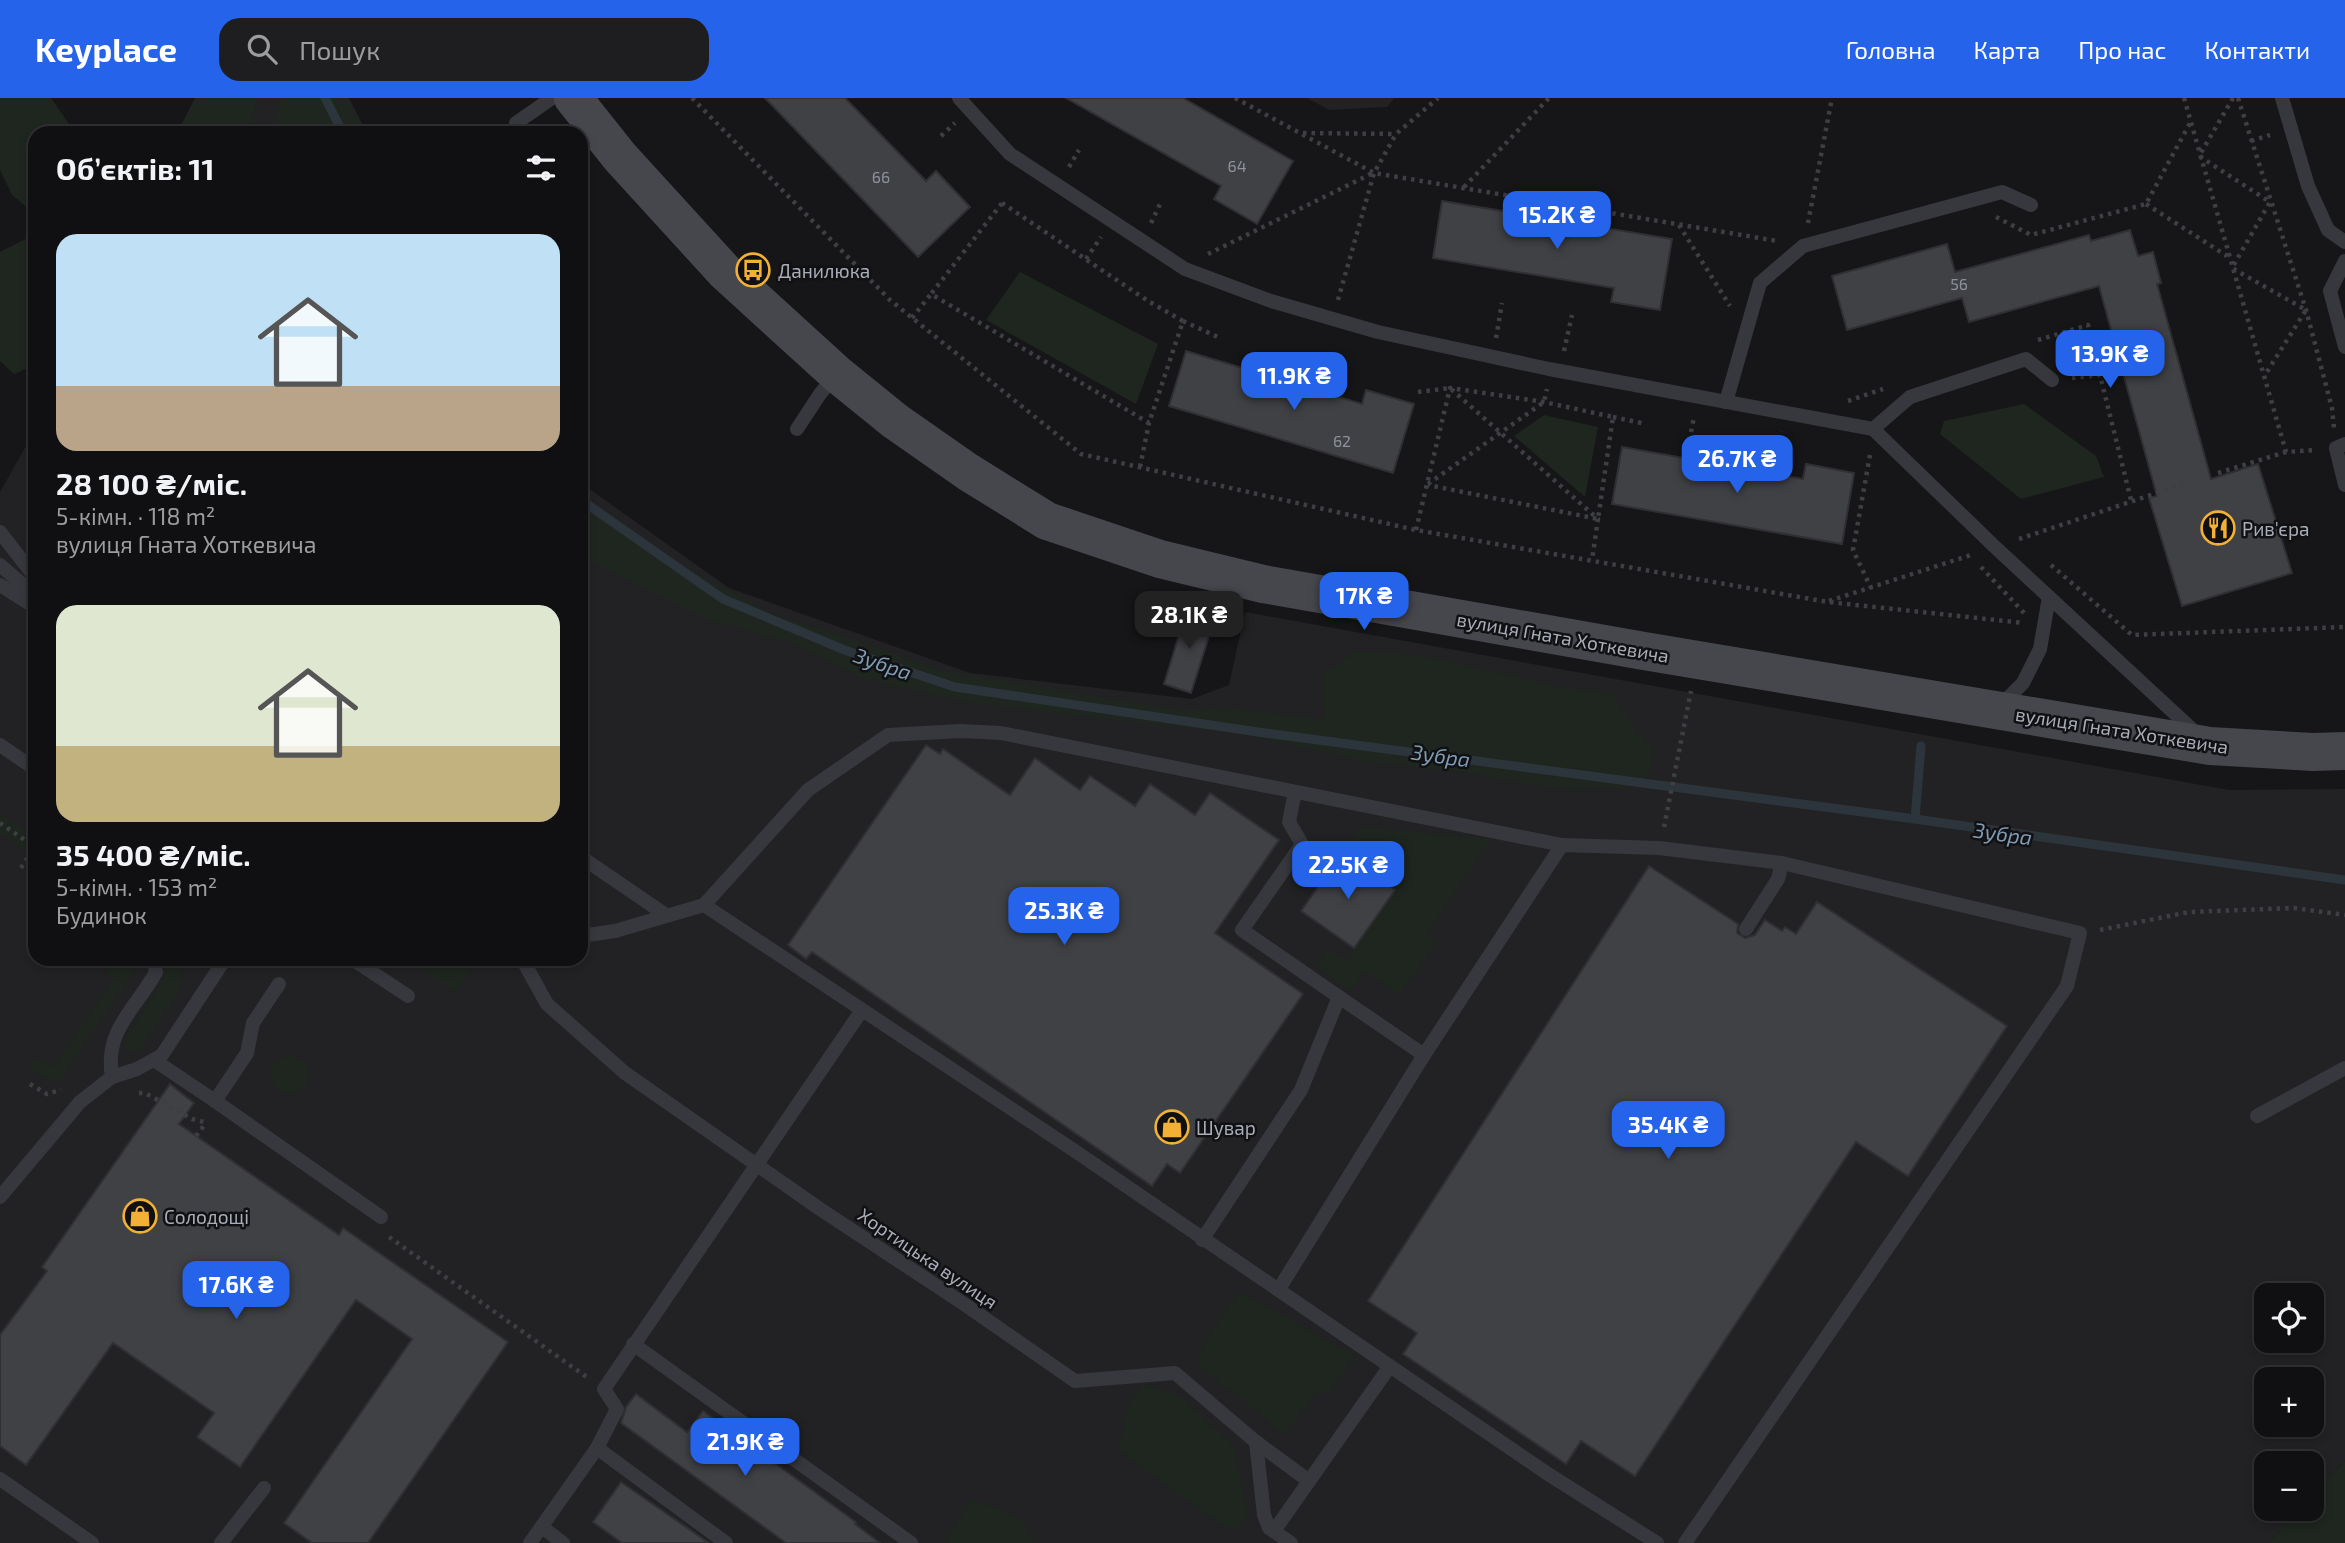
<!DOCTYPE html>
<html lang="uk">
<meta charset="utf-8">
<style>
:root{--surface:#101012;--page:#1e1e20;--text:#f1f3f6;--muted:#9c9d9f;--line:#303032;--accent:#2563eb}
body{margin:0;font-family:"Exo 2",sans-serif;background:var(--page);color:var(--text);height:100vh;display:flex;flex-direction:column;font-size:26px;white-space:nowrap}
*{box-sizing:border-box;margin:0}
p{font-size:23px;color:var(--muted)}
.icon{flex:none;width:38px;height:38px;fill:none;stroke:currentColor;stroke-width:2;stroke-linecap:round;stroke-linejoin:round}
.map{position:relative;flex:1;overflow:hidden}
.drawer{position:absolute;left:28px;top:28px;width:560px;height:840px;display:flex;flex-direction:column;background:var(--surface);border-radius:21px;box-shadow:0 4px 10px #0003,0 0 0 2px var(--line)}
.drawer>*{flex:none}
.controls{position:absolute;left:2254px;top:1185px;display:grid;gap:14px}
.controls a{display:grid;place-items:center;width:70px;height:70px;border-radius:14px;background:var(--surface);box-shadow:0 4px 10px #0003,0 0 0 2px var(--line);font-size:35px}
.price{position:absolute;translate:-50% -60px;padding:0 16px;border-radius:14px;background:var(--accent);color:#fff;font-size:23px;line-height:46px;filter:drop-shadow(0 2px 4px #0008)}
.price::after{content:'';position:absolute;left:50%;top:42px;width:21px;height:16px;margin-left:-10px;background:inherit;clip-path:polygon(0 0,100% 0,50% 100%)}
.price.selected{background:#222;color:#fff}
ul{padding:0;list-style:none}
li{display:grid;align-content:center;gap:14px;height:371px;padding:0 28px}
li span{display:grid;place-items:center;height:217px;border-radius:21px;color:#555}
li>.icon{margin-inline-start:auto}
span .icon{width:126px;height:126px;fill:#fffc;stroke-width:1}
li b{font-size:30px}
h2{display:flex;justify-content:space-between;align-items:center;height:84px;padding:0 28px;font-size:30px}
header{display:flex;align-items:center;gap:42px;box-sizing:border-box;height:98px;padding:0 35px;background:var(--accent);color:#fff}
header strong{font-size:33px}
nav{display:flex;gap:38px;margin-inline-start:auto;font-size:24px}
.search{width:490px;height:63px;background:var(--page);display:flex;align-items:center;gap:18px;box-sizing:border-box;padding:0 24px;border-radius:21px;color:var(--muted);font-size:26px}
.map>svg:first-child{display:block}
.built{fill:#222225;fill-rule:evenodd}
.green{fill:#1e261f}
.lines{fill:none;stroke-linecap:round;stroke-linejoin:round}
.stream{stroke:#2c353c;stroke-width:9}
.building{fill:#404145;stroke:#303034;stroke-width:2}
.path{stroke:#3d3f44;stroke-width:4.5;stroke-dasharray:3.5 5;stroke-linecap:butt}
.lane{stroke:#37383d;stroke-width:14}
.secondary{stroke:#45474d;stroke-width:38}
.labels{text-anchor:middle;dominant-baseline:central;stroke-width:5;stroke-linejoin:round;paint-order:stroke}
.number-label{font-size:16px;fill:#8e929b}
.poi-label{font-size:19px;fill:#a8adb8;stroke:#111113;text-anchor:start}
.street-label{font-size:19px;fill:#a8adb8;stroke:#111113}
.water-label{font-size:21px;font-style:italic;fill:#7f9bb3;stroke:#111113}
</style>
<header>
<strong>Keyplace</strong>
<div class="search"><svg class="icon" aria-label="search" viewBox="0 0 24 24"><circle cx="10" cy="10" r="6"/><path d="M15 15l6 6"/></svg>Пошук</div>
<nav><a>Головна</a><a>Карта</a><a>Про нас</a><a>Контакти</a></nav>
</header>
<div class="map">
<svg width="2345" height="1445" viewBox="0 0 2345 1445">
<rect width="100%" height="100%" fill="#161618"/>
<g class="built">
<polygon points="217,0 349,0 367,35 198,35"/>
<polygon points="1307,0 1394,0 1387,9 1329,12"/>
<path d="M35 332V861H581V385L729 490 970 575 1192 601 1229 587 1245 514 2229 692 2345 691V1363L2312 1399V1365H2266V1410L2300 1411 2268 1445H0V394ZM2266 1197H2312V1242H2266ZM2266 1281H2312V1326H2266Z"/>
</g>
<g class="green">
<polygon points="0,0 51,0 75,35 35,35 35,116 12,97 0,72"/>
<polygon points="195,0 255,0 257,2 250,35 177,35"/>
<polygon points="281,0 348,0 363,35 273,35"/>
<polygon points="28,140 35,142 35,267 14,276 0,263 0,154"/>
<polygon points="1020,174 1158,246 1136,306 986,222"/>
<polygon points="2024,306 2096,358 2104,379 2021,401 1940,336 1944,323"/>
<polygon points="1544,317 1598,329 1585,399 1514,338"/>
<polygon points="581,397 682,467 776,518 839,536 940,572 1173,611 1246,612 1324,621 1324,575 1357,553 1417,557 1561,589 1613,597 1638,635 1654,652 1649,678 1623,691 1560,692 1467,675 1368,664 1241,636 977,606 924,595 859,579 792,545 707,521 613,475 581,456"/>
<polygon points="0,715 35,739 35,759 0,735"/>
<polygon points="1362,729 1491,741 1426,837 1436,844 1400,897 1365,873 1351,893 1316,869 1327,852 1347,862 1398,790 1345,753"/>
<polygon points="165,861 184,861 180,893 141,951 131,954 126,950 125,942 165,880"/>
<polygon points="412,861 474,861 474,863 457,893 442,887"/>
<polygon points="115,865 131,867 134,874 61,981 48,982 28,971 36,960 54,969 112,885 106,870"/>
<circle cx="290" cy="977" r="19"/>
<polygon points="1239,1194 1356,1258 1331,1293 1316,1295 1285,1338 1247,1305 1198,1268 1202,1249"/>
<polygon points="1143,1287 1178,1296 1234,1349 1248,1418 1235,1433 1228,1432 1118,1352 1130,1302"/>
<polygon points="2345,1363 2345,1445 2268,1445 2300,1411 2312,1410 2312,1399"/>
<polygon points="972,1401 1022,1422 1036,1445 945,1445"/>
</g>
<g class="lines">
<g class="stream">
<polyline points="325,0 343,35"/>
<polyline points="581,402 723,501 847,553 955,589 1258,634 1915,721 2345,782"/>
<polyline points="1915,721 1921,648"/>
</g>
</g>
<g class="building">
<polygon points="765,0 845,0 926,83 936,73 970,109 918,159"/>
<polygon points="1066,0 1183,0 1293,63 1257,126 1214,101 1221,88"/>
<polygon points="1442,103 1672,141 1660,212 1611,204 1614,190 1433,160"/>
<polygon points="2130,132 2138,158 2153,154 2161,185 2157,186 2211,381 2258,366 2292,475 2182,508 2149,400 2157,398 2099,188 1969,224 1962,200 1847,232 1832,178 1947,146 1955,174 2089,137 2091,143"/>
<polygon points="1186,253 1362,306 1366,292 1414,306 1393,375 1169,308"/>
<polygon points="1622,349 1803,381 1806,366 1854,375 1842,446 1612,406"/>
<polygon points="1187,511 1215,519 1191,595 1164,586"/>
<polygon points="926,647 940,656 943,651 1010,697 1035,660 1080,692 1090,678 1135,708 1150,686 1195,717 1210,695 1279,742 1215,835 1303,896 1180,1075 1167,1066 1152,1088 812,854 806,861 788,847"/>
<polygon points="1342,755 1395,792 1354,850 1301,813"/>
<polygon points="1649,768 1738,826 1737,835 1745,840 1755,837 1765,822 1782,833 1785,829 1796,836 1817,804 2007,928 1908,1078 1856,1044 1635,1378 1581,1343 1566,1366 1403,1256 1417,1235 1368,1203"/>
<polygon points="170,986 194,1005 179,1026 339,1137 343,1130 508,1244 368,1445 312,1445 284,1425 412,1241 356,1202 240,1369 197,1339 214,1315 113,1245 26,1367 0,1348 0,1237 47,1173 42,1169"/>
<polygon points="636,1296 687,1334 703,1313 856,1424 855,1426 880,1445 786,1445 621,1325 626,1309"/>
<polygon points="621,1384 709,1445 622,1445 593,1424"/>
</g>
<g class="lines">
<g class="path">
<polyline points="692,0 890,202 1081,356 1416,432 1828,504 2024,525"/>
<polyline points="1235,0 1374,75 1777,143"/>
<polyline points="2184,0 2286,354 2316,352"/>
<polyline points="2233,0 2199,58 2270,104 2232,170 2306,212 2265,277"/>
<polyline points="2238,0 2306,212 2332,310 2334,330"/>
<polyline points="1303,35 1396,36"/>
<polyline points="941,38 955,25"/>
<polyline points="2251,43 2270,37"/>
<polyline points="1069,69 1079,52"/>
<polyline points="1464,89 1549,0"/>
<polygon points="1002,105 1148,203 1183,223 1149,325 931,196"/>
<polyline points="2146,106 2227,158"/>
<polyline points="1996,119 2031,137 2146,106 2190,25"/>
<polyline points="1151,125 1161,104"/>
<polyline points="1808,125 1832,0"/>
<polyline points="1679,127 1730,208"/>
<polyline points="1208,156 1373,75"/>
<polyline points="1086,161 1101,139"/>
<polyline points="1338,202 1374,75 1396,36 1438,0"/>
<polyline points="912,220 931,196"/>
<polyline points="1183,223 1220,240"/>
<polyline points="1496,240 1502,205"/>
<polyline points="2038,242 2088,227 2100,277"/>
<polyline points="1564,253 1572,217"/>
<polyline points="2072,280 2100,277 2131,402"/>
<polyline points="1418,294 1450,290 1598,421 1592,462"/>
<polyline points="1848,303 1883,291"/>
<polyline points="1613,319 1646,326"/>
<polyline points="1691,334 1694,319"/>
<polyline points="1778,350 1781,333"/>
<polyline points="1870,357 1853,452 1871,490"/>
<polyline points="1140,369 1149,325"/>
<polyline points="2218,375 2286,354"/>
<polyline points="1428,386 1544,304 1547,291"/>
<polyline points="1416,432 1450,290 1544,304 1613,319 1598,421 1428,387"/>
<polyline points="2019,441 2184,386"/>
<polyline points="2051,467 2132,537 2345,529"/>
<polyline points="1981,469 2025,516"/>
<polyline points="1829,503 1971,457"/>
<polyline points="0,725 35,749"/>
<polyline points="1664,729 1691,593"/>
<polyline points="21,770 35,749"/>
<polyline points="2100,832 2189,814 2294,810 2345,817"/>
<polyline points="30,986 47,996 61,992"/>
<polyline points="139,995 145,995 192,1021 204,1024"/>
<polyline points="196,1038 206,1025"/>
<polyline points="389,1139 588,1280"/>
</g>
<g class="lane">
<polyline points="959,0 1010,56 1185,171 1271,203 1378,234 1549,271 1873,331 1995,449 2197,636"/>
<polyline points="2282,0 2308,88 2328,132 2345,144"/>
<polyline points="516,25 552,0"/>
<polyline points="2345,163 2330,193 2345,249"/>
<polyline points="1726,304 1760,185 1803,148 2002,94 2031,107"/>
<polyline points="797,331 820,296 836,277"/>
<polyline points="1873,331 1910,299 2026,261 2052,282"/>
<polyline points="2345,346 2336,350 2345,387"/>
<polyline points="0,434 35,479"/>
<polyline points="0,467 35,497"/>
<polyline points="0,487 35,509"/>
<polyline points="1999,609 2023,585 2040,551 2049,499"/>
<polyline points="0,647 35,671"/>
<polyline points="1295,694 1289,724 1302,746 1242,832 1339,899"/>
<polyline points="581,759 666,817"/>
<polyline points="704,807 1072,1051 1548,1376 1657,1445"/>
<polyline points="1746,831 1778,781 1782,765"/>
<polyline points="581,838 615,833 704,807 808,692 888,637 961,633 1001,635 1562,747 1659,750 1782,765 2080,835 2067,888 1685,1445"/>
<polyline points="352,861 408,898"/>
<polyline points="522,861 547,906 625,975 820,1111 964,1206 1075,1283 1175,1275 1256,1344 1264,1417 1269,1430 1291,1445"/>
<polyline points="154,962 215,1003 247,955 253,925 279,886"/>
<path d="M112 979C104 932 135 912 156 874L154 861"/>
<polyline points="215,1003 381,1119"/>
<polyline points="2257,1018 2345,970"/>
<polyline points="0,1099 80,1004 112,979 137,971 162,957 225,861"/>
<polyline points="1202,1142 1301,992 1339,899 1424,957"/>
<polyline points="1279,1191 1424,957 1562,747"/>
<polyline points="633,1246 911,1445"/>
<polyline points="1256,1344 1309,1383"/>
<polyline points="597,1350 726,1445"/>
<polyline points="0,1381 92,1445"/>
<polyline points="542,1429 563,1445"/>
<polyline points="1274,1433 1390,1268"/>
<polyline points="221,1445 264,1390"/>
<polyline points="530,1445 597,1350 617,1311 604,1291 862,912"/>
</g>
<polyline class="secondary" points="573,0 620,59 725,174 837,276 895,323 968,374 1047,423 1160,461 1263,486 1644,553 2210,648 2313,654 2345,653"/>
</g>
<defs>
<symbol id="bus-ring" viewBox="-11 -11 22 22"><circle r="9.5" fill="#111113" stroke="#f2b134" stroke-width="1.5"/><path d="M-5-6H5V4H4V6H2V4H-2V6H-4V4H-5ZM-3.5-4V0h7V-4ZM-3.5 1.2v1.5H-2V1.2ZM2 1.2v1.5H3.5V1.2Z" fill="#f2b134"/></symbol>
<symbol id="restaurant-ring" viewBox="-11 -11 22 22"><circle r="9.5" fill="#111113" stroke="#f2b134" stroke-width="1.5"/><path d="M-5-6h1v4h1v-4h1v4h1v-4h1v5L-1.5 .5V6h-2V.5L-5-1ZM5-6V6H3V1.5H1.5Q1.5-4 5-6Z" fill="#f2b134"/></symbol>
<symbol id="shop-ring" viewBox="-11 -11 22 22"><circle r="9.5" fill="#111113" stroke="#f2b134" stroke-width="1.5"/><path d="M-5-2.5h2.3a2.7 3.5 0 0 1 5.4 0H5L5.5 6h-11ZM-1.5-2.5h3a1.5 2.3 0 0 0-3 0Z" fill="#f2b134"/></symbol>
</defs>
<g fill-rule="evenodd">
<use href="#bus-ring" x="734" y="153" width="38" height="38"/>
<use href="#restaurant-ring" x="2199" y="411" width="38" height="38"/>
<use href="#shop-ring" x="1153" y="1010" width="38" height="38"/>
<use href="#shop-ring" x="121" y="1099" width="38" height="38"/>
</g>
<g class="labels">
<g class="number-label">
<text x="1237" y="67">64</text>
<text x="881" y="78">66</text>
<text x="1959" y="185">56</text>
<text x="1342" y="342">62</text>
</g>
<g class="poi-label">
<text x="778" y="172">Данилюка</text>
<text x="2242" y="430">Рив'єра</text>
<text x="1196" y="1029">Шувар</text>
<text x="164" y="1118">Солодощі</text>
</g>
<g class="street-label">
<text transform="translate(1563 539) rotate(10)">вулиця Гната Хоткевича</text>
<text transform="translate(2122 632) rotate(9)">вулиця Гната Хоткевича</text>
<text transform="translate(928 1160) rotate(34)">Хортицька вулиця</text>
</g>
<g class="water-label">
<text transform="translate(883 565) rotate(19)">Зубра</text>
<text transform="translate(1441 657) rotate(8)">Зубра</text>
<text transform="translate(2003 735) rotate(8)">Зубра</text>
</g>
</g>
</svg>
<div class="controls">
<a><svg class="icon" aria-label="locate" viewBox="0 0 24 24"><circle cx="12" cy="12" r="6"/><path d="M12 2v4M12 18v4M2 12h4M18 12h4"/></svg></a>
<a>+</a>
<a>−</a>
</div>
<b class="price" style="left:1557px;top:153px">15.2K ₴</b>
<b class="price" style="left:2110px;top:292px">13.9K ₴</b>
<b class="price" style="left:1294px;top:314px">11.9K ₴</b>
<b class="price" style="left:1737px;top:397px">26.7K ₴</b>
<b class="price" style="left:1364px;top:534px">17K ₴</b>
<b class="price selected" style="left:1189px;top:553px">28.1K ₴</b>
<b class="price" style="left:1348px;top:803px">22.5K ₴</b>
<b class="price" style="left:1064px;top:849px">25.3K ₴</b>
<b class="price" style="left:1668px;top:1063px">35.4K ₴</b>
<b class="price" style="left:236px;top:1223px">17.6K ₴</b>
<b class="price" style="left:745px;top:1380px">21.9K ₴</b>
<section class="drawer">
<h2>Об’єктів: 11<svg class="icon" aria-label="filters" viewBox="0 0 24 24"><path d="M4 7h16M4 17h16"/><circle cx="9" cy="7" r="2"/><circle cx="15" cy="17" r="2"/></svg></h2>
<ul>
<li><span style="background:linear-gradient(#bfe0f5 70%,#b9a48a 0)"><svg class="icon" aria-label="home" viewBox="0 0 24 24"><path d="M3 11l9-7 9 7M6 9v11h12V9"/></svg></span><div><b>28 100 ₴/міс.</b><p>5-кімн. · 118 m²</p><p>вулиця Гната Хоткевича</p></div></li>
<li><span style="background:linear-gradient(#dfe7d0 65%,#c2b280 0)"><svg class="icon" aria-label="home" viewBox="0 0 24 24"><path d="M3 11l9-7 9 7M6 9v11h12V9"/></svg></span><div><b>35 400 ₴/міс.</b><p>5-кімн. · 153 m²</p><p>Будинок</p></div></li>
</ul>
</section>
</div>
